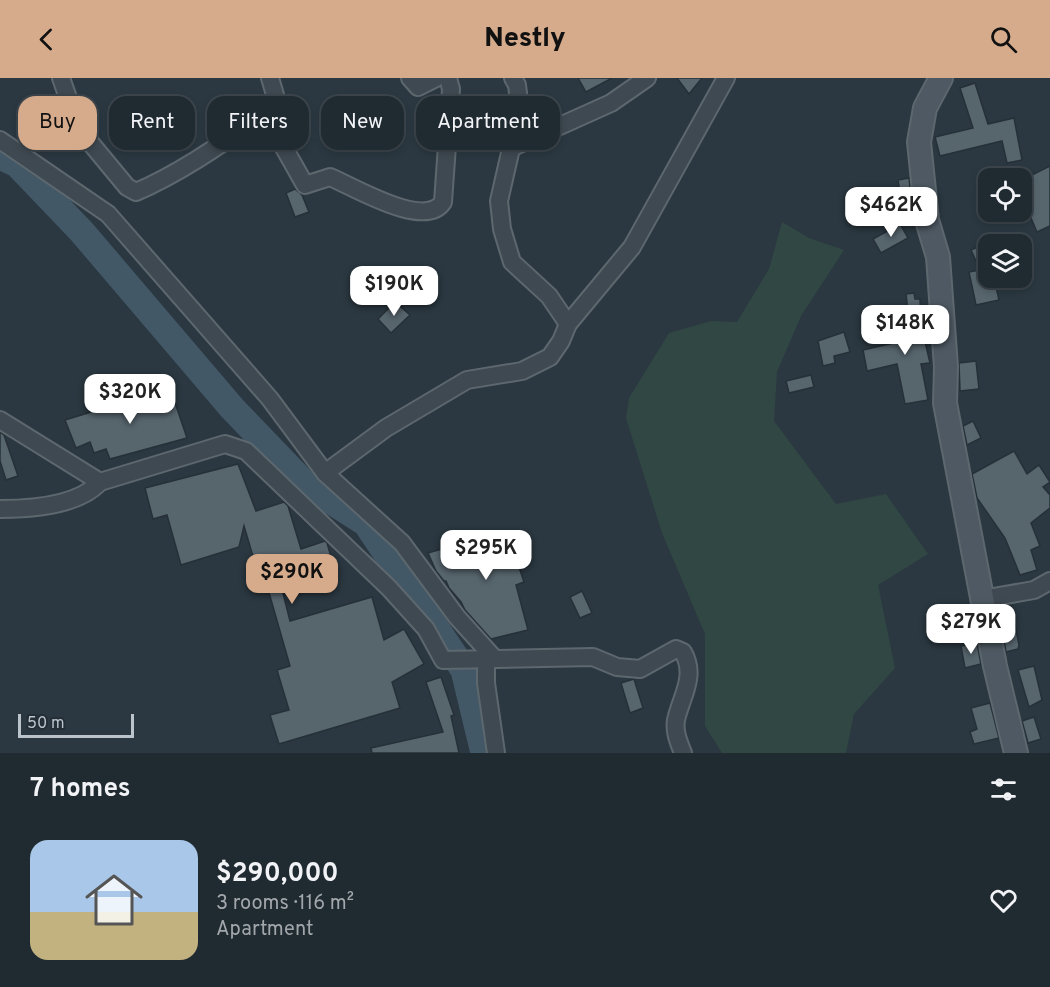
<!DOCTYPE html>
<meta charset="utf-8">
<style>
:root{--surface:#202a31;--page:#2d363d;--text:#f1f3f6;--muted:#a2a7ab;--line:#3d464d;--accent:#d6ab8b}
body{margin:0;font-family:Overpass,sans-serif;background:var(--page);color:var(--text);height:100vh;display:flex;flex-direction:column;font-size:22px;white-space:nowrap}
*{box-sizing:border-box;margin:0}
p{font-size:20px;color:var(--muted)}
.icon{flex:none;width:33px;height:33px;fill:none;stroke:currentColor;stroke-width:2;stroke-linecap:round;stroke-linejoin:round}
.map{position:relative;height:675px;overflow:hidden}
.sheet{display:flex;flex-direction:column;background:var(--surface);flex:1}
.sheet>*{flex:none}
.banner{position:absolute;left:18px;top:18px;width:600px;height:54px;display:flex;gap:12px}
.controls{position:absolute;left:978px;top:90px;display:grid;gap:12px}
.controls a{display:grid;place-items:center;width:54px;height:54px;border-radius:12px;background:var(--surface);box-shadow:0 3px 9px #0003,0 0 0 2px var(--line);font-size:30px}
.scale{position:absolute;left:18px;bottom:15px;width:116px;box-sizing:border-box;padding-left:6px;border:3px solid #bcc4cb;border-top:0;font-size:16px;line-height:21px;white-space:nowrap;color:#bcc4cb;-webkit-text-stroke:4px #242e36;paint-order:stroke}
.price{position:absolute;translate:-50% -51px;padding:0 14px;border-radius:12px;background:#fff;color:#222;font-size:20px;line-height:39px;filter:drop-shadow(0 2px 3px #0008)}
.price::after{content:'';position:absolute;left:50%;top:36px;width:18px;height:14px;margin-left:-9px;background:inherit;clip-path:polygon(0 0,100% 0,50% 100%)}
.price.on{background:var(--accent);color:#111}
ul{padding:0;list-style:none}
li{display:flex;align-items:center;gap:18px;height:150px;padding:0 30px}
li span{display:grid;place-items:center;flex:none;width:168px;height:120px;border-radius:18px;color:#555}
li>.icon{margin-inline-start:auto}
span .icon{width:72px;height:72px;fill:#fffc;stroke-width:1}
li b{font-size:26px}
h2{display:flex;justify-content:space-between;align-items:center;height:72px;padding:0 30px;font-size:26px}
.pill{padding:0 21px;border-radius:18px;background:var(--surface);box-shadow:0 3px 9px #0003,0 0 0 2px var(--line);font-size:21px;line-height:54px}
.pill.on{background:var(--accent);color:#111}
header{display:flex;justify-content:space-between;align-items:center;height:78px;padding:0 30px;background:var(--accent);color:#111;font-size:27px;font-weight:800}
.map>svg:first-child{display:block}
.green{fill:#314744}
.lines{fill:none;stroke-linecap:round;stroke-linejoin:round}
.river{stroke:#435867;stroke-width:27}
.building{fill:#57656d;stroke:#263038;stroke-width:1.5}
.street-casing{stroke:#5d676e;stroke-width:20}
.secondary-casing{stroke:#5d676e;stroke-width:26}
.street{stroke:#3f4951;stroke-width:16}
.secondary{stroke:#4e5963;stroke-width:22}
</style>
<header><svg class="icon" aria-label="back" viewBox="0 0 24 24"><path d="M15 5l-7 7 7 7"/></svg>Nestly<svg class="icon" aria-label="search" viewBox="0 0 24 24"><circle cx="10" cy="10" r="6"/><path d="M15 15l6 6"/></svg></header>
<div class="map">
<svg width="1050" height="675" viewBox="0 0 1050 675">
<rect width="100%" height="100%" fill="#2b3841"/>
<polygon class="green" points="782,144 809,160 844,172 801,238 777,294 774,343 836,426 886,416 928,476 878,507 895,590 854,636 846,675 722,675 705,648 705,556 662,455 626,340 629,320 669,255 711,243 737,244 769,191"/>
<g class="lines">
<polyline class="river" points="0,78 17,86 82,154 232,330 306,407 366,445 464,592 484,675"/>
</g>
<g class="building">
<polygon points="578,0 612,0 586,14"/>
<polygon points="677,0 702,0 689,16"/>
<polygon points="975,5 988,46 1014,40 1022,82 1007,85 1002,63 940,78 935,59 973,50 960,10"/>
<polygon points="1050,88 1050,148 1037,154 1028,133 1022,139 1022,102"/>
<polygon points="909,100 912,125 902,127 898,102"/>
<polygon points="295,111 302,117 309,134 295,139 286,115"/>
<polygon points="900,146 908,160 881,175 873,161"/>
<polygon points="988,164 988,200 994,200 999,222 976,227 969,194 980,192 971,172"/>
<polygon points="417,212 434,214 431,226 413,222"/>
<polygon points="914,215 915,221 920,221 921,246 930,285 921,286 928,322 905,326 897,286 867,293 863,272 911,261 906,216"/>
<polygon points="395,224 410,237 391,255 378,241"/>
<polygon points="844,254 850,274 834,278 835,285 823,288 818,263"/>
<polygon points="976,283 979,311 960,313 959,285"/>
<polygon points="811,297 814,309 789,315 786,303"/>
<polygon points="170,310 187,360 110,381 106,371 94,375 90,364 76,370 65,342"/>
<polygon points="973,343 981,360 967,367 963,348"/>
<polygon points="0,354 4,357 18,398 6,402 0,383"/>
<polygon points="1014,373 1027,396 1039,387 1050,404 1043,409 1050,417 1050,430 1031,445 1040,468 1031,472 1037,492 1020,497 1005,460 977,420 972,396"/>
<polygon points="238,386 256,433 284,424 288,428 301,471 325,463 327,465 335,492 281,507 290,543 372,519 384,562 404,551 424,586 392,604 400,630 279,666 270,637 289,632 277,592 290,588 268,511 263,512 244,448 239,469 181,487 167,437 153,441 145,410"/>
<polygon points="500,454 504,466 525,460 530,476 516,480 524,504 516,507 528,552 491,561 465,532 461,524 449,510 446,503 444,503 436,493 428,475"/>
<polygon points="582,513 592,535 580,540 570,519"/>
<polygon points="1011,527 1019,567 1018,571 1006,574 998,529"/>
<polygon points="977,565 981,586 965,590 961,568"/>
<polygon points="1034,588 1042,622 1029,629 1018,592"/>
<polygon points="441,599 454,637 451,638 459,675 372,675 371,670 443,654 426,604"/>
<polygon points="634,601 643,630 630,635 621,605"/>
<polygon points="990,625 999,660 974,666 970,654 977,651 971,630"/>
<polygon points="1034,639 1041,661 1028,665 1022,643"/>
</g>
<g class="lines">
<defs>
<g id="street">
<path d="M61 0 79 51 127 109 136 114C187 92 232 58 278 27L270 0"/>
<polyline points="410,0 418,9 436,0"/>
<polyline points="513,0 517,7 520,31 499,123 502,151 512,184 549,218 568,246"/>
<path d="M265 36 305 107 330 99C354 109 425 152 443 124L451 11 448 0"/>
<polyline points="450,57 515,57"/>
<polyline points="0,62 108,136 270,321 325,395 402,465 457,539 494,580"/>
<polyline points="511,70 611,25 647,0"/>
<path d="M0 342 100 404 225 366 246 373 389 510 426 551 443 582 593 579 617 589 640 591 676 571 683 574C697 598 681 619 676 642 674 654 679 665 683 675"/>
<polyline points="325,395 386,350 467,302 522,293 550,279 561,263 568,246 632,169 726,0"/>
<path d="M0 431C31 431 78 428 100 404"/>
<polyline points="982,521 1034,512 1050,503"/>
<polyline points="486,582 486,605 496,675"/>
</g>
<polyline id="secondary" points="941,0 925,30 919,64 927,142 938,179 946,289 945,325 995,588 1016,675"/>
</defs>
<use href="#street" class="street-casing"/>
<use href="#secondary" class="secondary-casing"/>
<use href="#street" class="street"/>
<use href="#secondary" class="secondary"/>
</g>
</svg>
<div class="controls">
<a><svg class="icon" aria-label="locate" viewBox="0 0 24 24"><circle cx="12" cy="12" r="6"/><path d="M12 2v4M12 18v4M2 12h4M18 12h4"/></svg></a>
<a><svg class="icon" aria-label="layers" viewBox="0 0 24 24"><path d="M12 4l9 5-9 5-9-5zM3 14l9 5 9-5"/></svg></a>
</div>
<div class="scale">50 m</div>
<b class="price" style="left:891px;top:160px">$462K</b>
<b class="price" style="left:394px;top:239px">$190K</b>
<b class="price" style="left:905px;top:278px">$148K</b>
<b class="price" style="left:130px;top:347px">$320K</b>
<b class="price" style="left:486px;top:503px">$295K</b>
<b class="price on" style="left:292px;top:527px">$290K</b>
<b class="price" style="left:971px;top:577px">$279K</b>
<div class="banner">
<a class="pill on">Buy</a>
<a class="pill">Rent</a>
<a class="pill">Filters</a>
<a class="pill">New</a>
<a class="pill">Apartment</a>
</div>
</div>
<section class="sheet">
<h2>7 homes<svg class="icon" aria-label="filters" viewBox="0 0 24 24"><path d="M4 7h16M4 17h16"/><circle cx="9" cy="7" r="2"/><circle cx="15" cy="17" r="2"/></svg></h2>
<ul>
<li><span style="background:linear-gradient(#a9c7e8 60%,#c2b280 0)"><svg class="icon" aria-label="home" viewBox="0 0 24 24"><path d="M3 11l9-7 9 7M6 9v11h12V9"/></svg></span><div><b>$290,000</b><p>3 rooms · 116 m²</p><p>Apartment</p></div><svg class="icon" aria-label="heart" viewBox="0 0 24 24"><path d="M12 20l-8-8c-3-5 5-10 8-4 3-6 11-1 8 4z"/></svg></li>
</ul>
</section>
